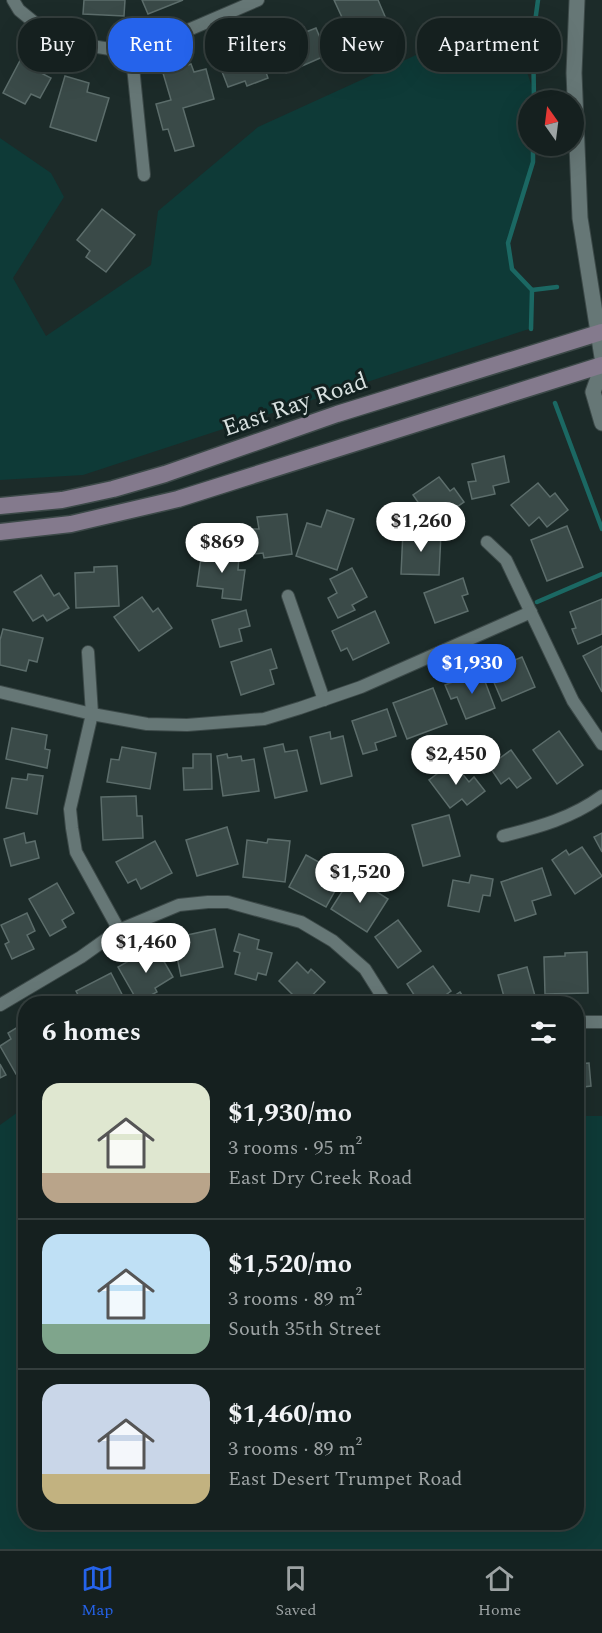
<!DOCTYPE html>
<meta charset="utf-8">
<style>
:root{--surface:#15201f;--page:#222d2c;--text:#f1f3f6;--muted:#9da3a4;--line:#343e3d;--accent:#2563eb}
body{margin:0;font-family:Spectral,serif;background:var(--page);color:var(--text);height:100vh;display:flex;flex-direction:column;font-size:22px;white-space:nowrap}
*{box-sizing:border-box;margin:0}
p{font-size:20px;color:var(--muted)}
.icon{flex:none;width:33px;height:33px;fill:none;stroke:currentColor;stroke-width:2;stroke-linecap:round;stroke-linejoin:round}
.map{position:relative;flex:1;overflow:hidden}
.sheet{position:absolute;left:18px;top:996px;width:566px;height:534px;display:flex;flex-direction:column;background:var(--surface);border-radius:24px;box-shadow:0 6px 24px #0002,0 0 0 2px var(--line)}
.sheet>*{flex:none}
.hud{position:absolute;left:18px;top:18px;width:567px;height:54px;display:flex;gap:12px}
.needle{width:39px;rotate:346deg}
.fabs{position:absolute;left:518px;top:90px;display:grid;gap:12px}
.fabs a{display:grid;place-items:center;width:66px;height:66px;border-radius:50%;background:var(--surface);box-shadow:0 6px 24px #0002,0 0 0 2px var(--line);font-size:30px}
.price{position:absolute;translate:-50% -51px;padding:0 14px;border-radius:21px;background:#fff;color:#222;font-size:20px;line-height:39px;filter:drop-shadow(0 2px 3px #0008)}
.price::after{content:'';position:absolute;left:50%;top:36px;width:18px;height:14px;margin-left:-9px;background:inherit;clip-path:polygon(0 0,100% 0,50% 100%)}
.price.on{background:var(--accent);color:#fff}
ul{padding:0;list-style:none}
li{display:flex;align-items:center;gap:18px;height:150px;padding:0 24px}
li+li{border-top:2px solid var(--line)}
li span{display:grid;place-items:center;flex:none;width:168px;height:120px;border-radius:18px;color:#555}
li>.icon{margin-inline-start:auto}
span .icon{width:72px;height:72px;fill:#fffc;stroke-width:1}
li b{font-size:26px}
h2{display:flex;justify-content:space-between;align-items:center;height:72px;padding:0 24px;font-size:26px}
.pill{padding:0 21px;border-radius:24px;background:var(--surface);box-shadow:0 6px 24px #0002,0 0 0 2px var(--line);font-size:21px;line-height:54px}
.pill.on{background:var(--accent);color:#fff}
.menu{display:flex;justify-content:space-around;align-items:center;height:84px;border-top:2px solid var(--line);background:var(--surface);font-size:16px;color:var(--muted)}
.menu a{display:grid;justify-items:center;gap:3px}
.menu .on{color:var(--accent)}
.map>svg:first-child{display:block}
.green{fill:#0e3a37}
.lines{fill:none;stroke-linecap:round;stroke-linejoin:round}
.stream{stroke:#1b6863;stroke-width:4.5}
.building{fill:#3a4a48;stroke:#5c6d6b;stroke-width:1.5}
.minor-casing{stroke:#3c4948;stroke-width:14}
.tertiary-casing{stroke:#3c4948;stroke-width:17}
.secondary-casing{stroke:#3c4948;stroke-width:19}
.minor{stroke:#667776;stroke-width:12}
.tertiary{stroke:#667776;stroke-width:15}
.secondary{stroke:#847a8d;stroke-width:16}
.labels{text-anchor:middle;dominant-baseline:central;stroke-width:6;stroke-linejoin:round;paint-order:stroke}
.street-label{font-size:24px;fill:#d8e1e0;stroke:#122120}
</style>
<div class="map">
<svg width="602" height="1549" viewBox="0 0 602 1549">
<rect width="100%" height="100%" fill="#1c2b29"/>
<g class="green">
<polygon points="438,45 522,57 534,93 534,100 528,100 528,146 533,146 533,162 508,243 512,269 532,290 529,329 83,475 0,480 0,138 51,173 64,197 13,278 46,336 151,265 158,211 258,127"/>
<polygon points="224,997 249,1003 185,1003 186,1003"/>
<polygon points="25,1107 26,1301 18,1307 26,1315 26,1522 576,1522 576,1116 602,1116 602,1549 0,1549 0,1125"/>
</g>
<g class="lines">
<g class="stream">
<polyline points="534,100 533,37 538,0"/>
<polyline points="532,290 557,287"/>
<polyline points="531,329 532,290 512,269 508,243 533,162 533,146"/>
<polyline points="555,403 602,529"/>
<polyline points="537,602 602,574"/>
</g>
</g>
<g class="building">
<polygon points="84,0 125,0 124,16 83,14"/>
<polygon points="142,0 183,0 148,14"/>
<polygon points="334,0 378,0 390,28 378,33 376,28 352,39"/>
<polygon points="291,20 296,31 304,27 306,32 316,28 327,55 286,73 274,44 279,42 273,27"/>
<polygon points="253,36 268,78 247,86 245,81 228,87 214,51"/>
<polygon points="24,53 42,62 37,71 51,78 40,98 31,94 25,104 3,93"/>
<polygon points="191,64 194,72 206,69 214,99 183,108 194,146 175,151 168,129 163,130 156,104 171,100 163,73"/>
<polygon points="65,76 89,83 87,92 109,98 96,141 50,127"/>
<polygon points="102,209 135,235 106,272 86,257 90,251 77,240"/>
<polygon points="504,456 509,482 493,486 495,494 472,499 468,482 476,481 472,464"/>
<polygon points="439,477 450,491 454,488 464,502 445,515 439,506 427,515 413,495"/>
<polygon points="538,483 550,497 555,493 568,510 547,527 539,517 529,526 511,505"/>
<polygon points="327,510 354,519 337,570 296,556 307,523 321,527"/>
<polygon points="287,514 292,554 264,558 263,553 254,554 251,529 259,529 257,517"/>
<polygon points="567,526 583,567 547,581 531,540"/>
<polygon points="403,531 441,533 439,575 401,574"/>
<polygon points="202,551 239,556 238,570 245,570 241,600 222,598 223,589 197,586"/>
<polygon points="117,566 119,606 76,608 75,573 94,572 94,567"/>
<polygon points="352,568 367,597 352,605 355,610 338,618 328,598 337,593 330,579"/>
<polygon points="41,575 54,596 59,593 69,608 47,621 43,615 33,621 14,592"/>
<polygon points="463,578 468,594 462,596 468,611 435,623 424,593"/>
<polygon points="142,597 153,612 158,608 172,628 139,651 114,617"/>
<polygon points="602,599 602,634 578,644 572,629 576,628 570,612"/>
<polygon points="246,610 250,626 239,629 242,641 220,647 212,620"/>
<polygon points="375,611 389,643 353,660 347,648 341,651 332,631"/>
<polygon points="3,629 43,638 37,662 29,660 26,671 0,665 0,640"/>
<polygon points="602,646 602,692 583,656"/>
<polygon points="271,649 277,668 270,670 274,684 241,695 231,662"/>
<polygon points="507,655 510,662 522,657 535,687 502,701 486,664"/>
<polygon points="481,671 495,708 466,719 457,697 451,699 445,685"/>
<polygon points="433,688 447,724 407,739 393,703"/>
<polygon points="387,709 396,736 375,743 377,750 363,754 352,721"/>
<polygon points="12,728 47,735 45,749 50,750 47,768 6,759"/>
<polygon points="559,731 583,765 557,784 533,750"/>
<polygon points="330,732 331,739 343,736 352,776 321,784 310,737"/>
<polygon points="283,744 285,752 297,750 307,791 275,798 264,748"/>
<polygon points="122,747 156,753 150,789 107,782 111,759 119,760"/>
<polygon points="511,750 531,778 517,788 509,778 501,784 489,766"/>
<polygon points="193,754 211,754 212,789 184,790 183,768 193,768"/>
<polygon points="227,754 228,758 241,756 242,761 254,759 259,791 223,796 217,756"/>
<polygon points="453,762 469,782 474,777 485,791 467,805 462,799 450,808 429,780"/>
<polygon points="28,774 43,776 37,814 6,808 12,778 27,780"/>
<polygon points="136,796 137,816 142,816 143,838 103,840 101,797"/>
<polygon points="449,815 460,856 423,866 412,825"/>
<polygon points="227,827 238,864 197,876 186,840"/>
<polygon points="24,833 26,843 35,841 39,858 11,866 4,839"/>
<polygon points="602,833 602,852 594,837"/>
<polygon points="268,839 290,841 285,882 243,877 247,840 267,843"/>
<polygon points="155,841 172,873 141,889 136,879 128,883 116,862"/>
<polygon points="582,847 602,876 575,894 552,860 566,850 569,855"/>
<polygon points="306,855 324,865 326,860 346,871 326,907 289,887"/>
<polygon points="542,868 551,895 532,901 536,914 515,921 501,882"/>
<polygon points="471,875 493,879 490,896 483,895 479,912 448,906 453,880 469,883"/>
<polygon points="352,876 388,899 367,932 331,909"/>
<polygon points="57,883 74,913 62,920 66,927 50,936 29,899"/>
<polygon points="27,913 35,931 27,935 34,949 12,959 5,944 9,942 1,925"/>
<polygon points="398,920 421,951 398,968 375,937"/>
<polygon points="215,929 223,967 181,976 173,938"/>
<polygon points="239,934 259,940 257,949 272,953 266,975 258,973 256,980 235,974 240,953 234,951"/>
<polygon points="155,946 173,977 155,988 157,992 138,1002 118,967"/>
<polygon points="587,952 588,993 545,994 544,957 565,956 565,953"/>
<polygon points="297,962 308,973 311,969 325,982 304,1004 302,1004 279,981"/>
<polygon points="433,966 451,991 433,1004 420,1004 407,984"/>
<polygon points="527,967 535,996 506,1004 498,975"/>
<polygon points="111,973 127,1004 83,1004 76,991"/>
<polygon points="460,992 468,1004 442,1004"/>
<polygon points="26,1022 26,1068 16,1074 0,1046 11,1039 8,1033"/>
<polygon points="589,1063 591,1086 576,1088 576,1064"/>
<polygon points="0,1064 6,1075 0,1078"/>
</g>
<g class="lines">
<defs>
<g id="minor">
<polyline points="13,0 19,10 46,32 73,43 110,49 151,46 258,0"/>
<polyline points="131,47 144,175"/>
<polyline points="487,542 506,560 573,701 602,744"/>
<polyline points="288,596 324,700"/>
<polyline points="88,652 92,714 70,809 72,828 76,852 119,930"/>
<polyline points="0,692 92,714 147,724 187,725 264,719 300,708 361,687 531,612"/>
<path d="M503 836C539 827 572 818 602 796"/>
<polyline points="0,1005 81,957 119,930 179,905 208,902 228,902 301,922 333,941 365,969 387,1004"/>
<polyline points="576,1022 602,1022"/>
</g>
<g id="tertiary">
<polyline points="577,0 574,73 580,218 602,357"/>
<polyline points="602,367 593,392 602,423"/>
</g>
<g id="secondary">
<polyline points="0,506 62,500 113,489 165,474 337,414 602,332"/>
<polyline points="0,532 71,524 178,499 602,365"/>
</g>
</defs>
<use href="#minor" class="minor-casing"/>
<use href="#tertiary" class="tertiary-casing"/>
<use href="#secondary" class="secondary-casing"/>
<use href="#minor" class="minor"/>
<use href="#tertiary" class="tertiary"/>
<use href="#secondary" class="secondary"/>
</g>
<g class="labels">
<g class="street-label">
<text transform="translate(295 405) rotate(-19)">East Ray Road</text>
</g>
</g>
</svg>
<div class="fabs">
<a><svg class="needle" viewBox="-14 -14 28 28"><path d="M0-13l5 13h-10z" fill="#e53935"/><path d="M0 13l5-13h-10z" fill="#9da3a4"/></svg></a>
</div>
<b class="price" style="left:421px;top:553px">$1,260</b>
<b class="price" style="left:222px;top:574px">$869</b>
<b class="price on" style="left:472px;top:695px">$1,930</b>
<b class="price" style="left:456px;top:786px">$2,450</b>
<b class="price" style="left:360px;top:904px">$1,520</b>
<b class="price" style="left:146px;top:974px">$1,460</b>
<div class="hud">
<a class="pill">Buy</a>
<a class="pill on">Rent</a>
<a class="pill">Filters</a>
<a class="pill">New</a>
<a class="pill">Apartment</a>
</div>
<section class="sheet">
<h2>6 homes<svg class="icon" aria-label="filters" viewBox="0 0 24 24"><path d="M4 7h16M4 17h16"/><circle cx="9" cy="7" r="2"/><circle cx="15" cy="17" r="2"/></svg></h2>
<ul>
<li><span style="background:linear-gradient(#dfe7d0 75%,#b9a48a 0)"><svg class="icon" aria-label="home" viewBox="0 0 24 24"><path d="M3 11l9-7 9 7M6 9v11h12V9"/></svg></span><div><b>$1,930/mo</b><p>3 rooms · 95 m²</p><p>East Dry Creek Road</p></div></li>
<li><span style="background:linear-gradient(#bfe0f5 75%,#7fa58c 0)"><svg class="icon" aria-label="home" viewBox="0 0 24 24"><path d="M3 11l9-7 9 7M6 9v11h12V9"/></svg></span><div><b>$1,520/mo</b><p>3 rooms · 89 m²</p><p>South 35th Street</p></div></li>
<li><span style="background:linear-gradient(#c9d6e8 75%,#c2b280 0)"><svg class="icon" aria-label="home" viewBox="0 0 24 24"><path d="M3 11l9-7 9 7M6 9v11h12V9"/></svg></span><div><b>$1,460/mo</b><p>3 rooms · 89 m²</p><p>East Desert Trumpet Road</p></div></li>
</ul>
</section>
</div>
<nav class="menu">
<a class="on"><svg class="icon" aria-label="map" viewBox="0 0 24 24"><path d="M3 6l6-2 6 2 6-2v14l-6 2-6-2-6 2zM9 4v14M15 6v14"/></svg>Map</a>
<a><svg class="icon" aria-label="saved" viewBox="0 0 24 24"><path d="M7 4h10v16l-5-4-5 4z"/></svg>Saved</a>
<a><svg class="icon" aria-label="home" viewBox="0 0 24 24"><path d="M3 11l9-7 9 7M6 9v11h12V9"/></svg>Home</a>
</nav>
